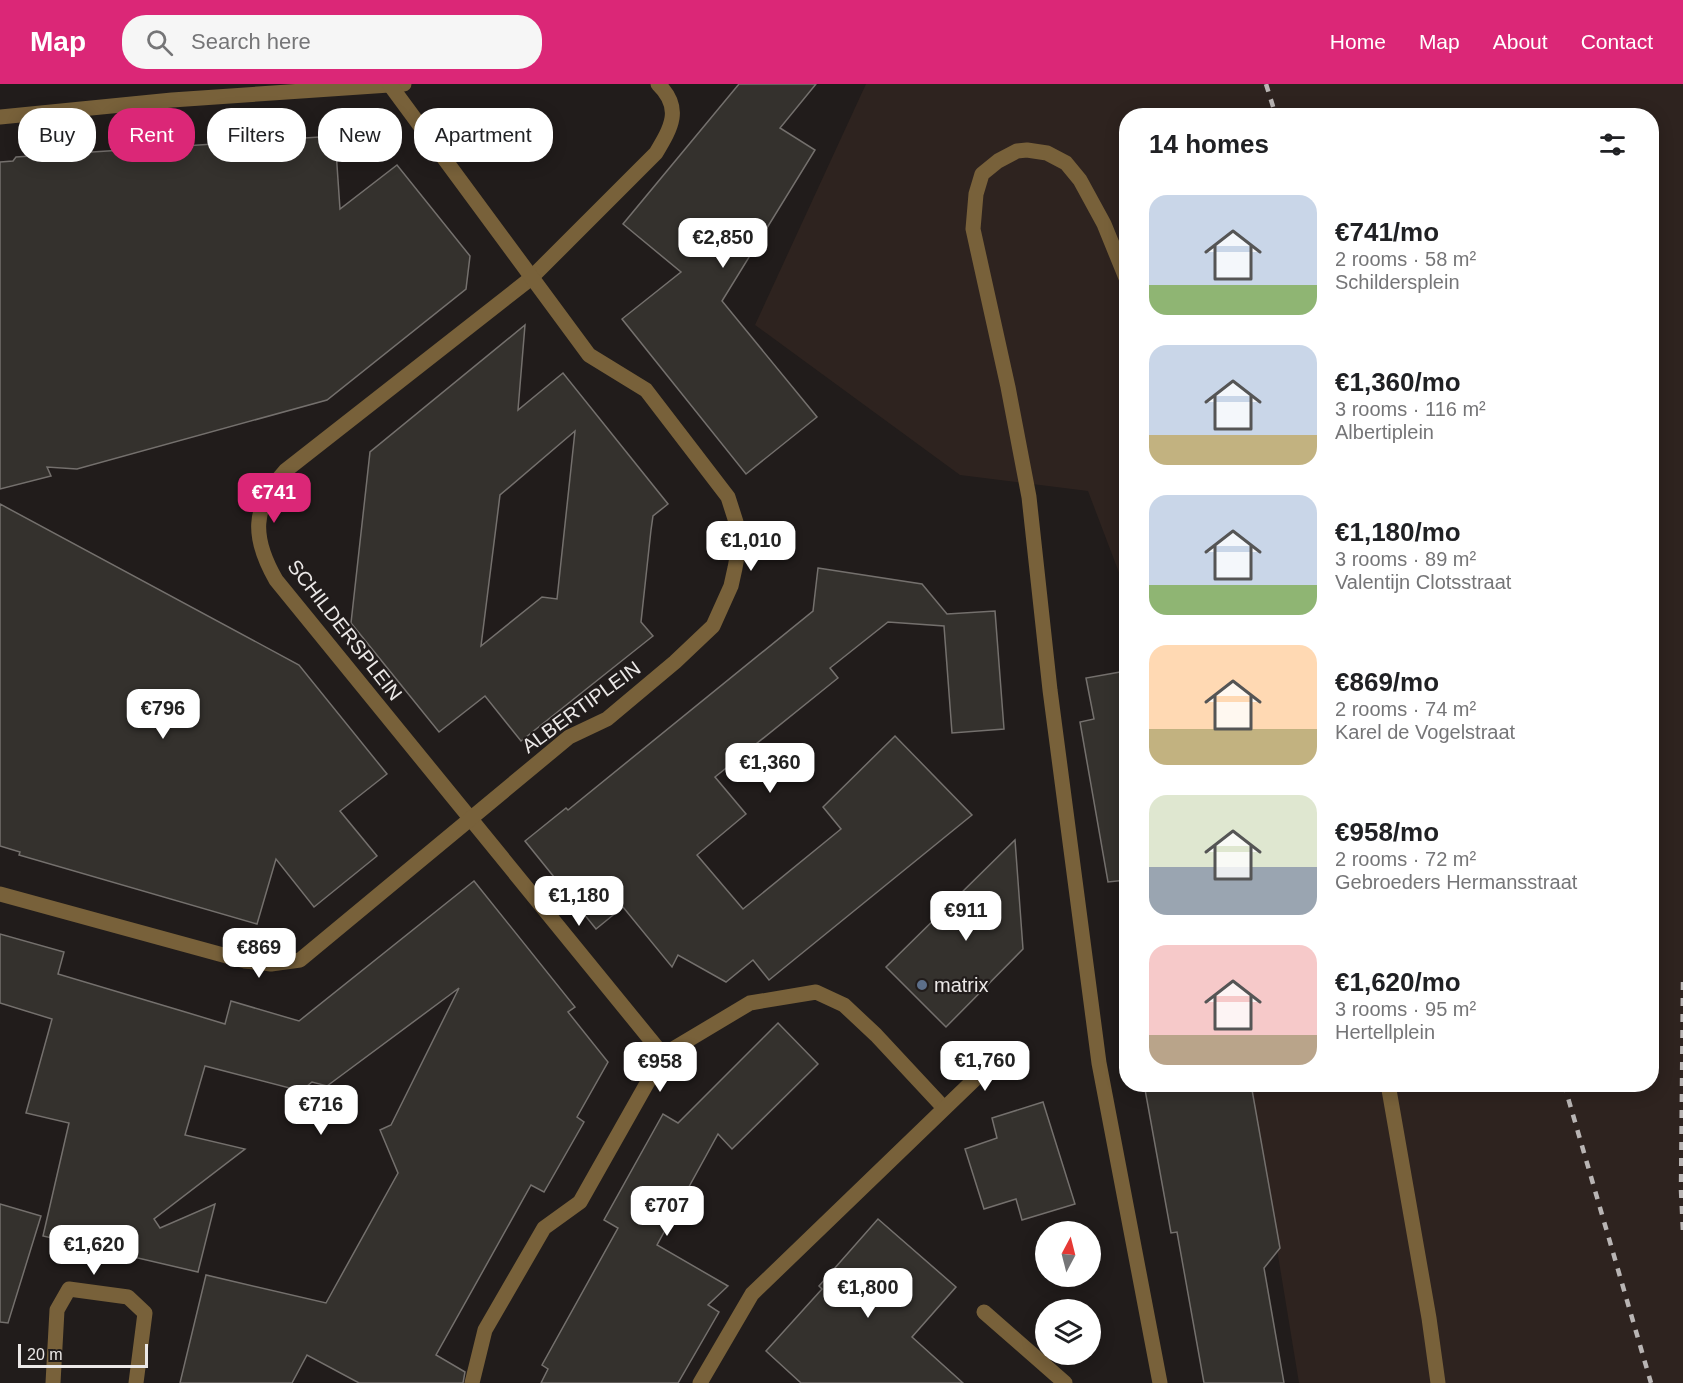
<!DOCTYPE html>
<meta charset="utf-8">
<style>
:root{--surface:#fff;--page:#f6f6f6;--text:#202124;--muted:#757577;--accent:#db2777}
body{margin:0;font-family:Arial,sans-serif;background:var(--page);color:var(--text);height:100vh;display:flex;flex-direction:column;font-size:22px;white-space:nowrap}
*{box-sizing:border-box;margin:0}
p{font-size:20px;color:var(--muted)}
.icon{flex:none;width:33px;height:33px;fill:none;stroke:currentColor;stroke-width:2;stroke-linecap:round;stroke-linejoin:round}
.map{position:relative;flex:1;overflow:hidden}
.details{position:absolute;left:1119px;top:24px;width:540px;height:984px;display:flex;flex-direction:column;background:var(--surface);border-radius:24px;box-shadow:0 3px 15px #0003}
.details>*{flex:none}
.hud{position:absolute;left:18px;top:24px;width:570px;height:54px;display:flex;gap:12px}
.needle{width:39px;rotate:7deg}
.controls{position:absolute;left:1035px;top:1137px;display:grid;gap:12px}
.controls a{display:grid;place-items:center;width:66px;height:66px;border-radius:50%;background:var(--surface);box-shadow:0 3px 15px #0003;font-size:30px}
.scale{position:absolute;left:18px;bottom:15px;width:130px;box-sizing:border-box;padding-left:6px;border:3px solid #ebe8e7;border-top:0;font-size:16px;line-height:21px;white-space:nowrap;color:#ebe8e7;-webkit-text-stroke:4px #211c1b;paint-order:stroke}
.price{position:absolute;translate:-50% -51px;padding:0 14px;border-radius:12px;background:#fff;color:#222;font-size:20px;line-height:39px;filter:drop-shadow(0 2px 3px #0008)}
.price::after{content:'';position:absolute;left:50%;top:36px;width:18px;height:14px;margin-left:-9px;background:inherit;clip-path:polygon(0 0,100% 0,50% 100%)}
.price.current{background:var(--accent);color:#fff}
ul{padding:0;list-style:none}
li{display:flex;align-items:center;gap:18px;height:150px;padding:0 30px}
li span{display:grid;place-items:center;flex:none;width:168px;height:120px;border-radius:18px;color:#555}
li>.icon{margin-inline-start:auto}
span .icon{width:72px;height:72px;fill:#fffc;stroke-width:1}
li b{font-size:26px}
h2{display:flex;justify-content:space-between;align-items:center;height:72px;padding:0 30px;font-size:26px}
.chip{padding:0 21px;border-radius:24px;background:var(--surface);box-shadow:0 3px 15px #0003;font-size:21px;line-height:54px}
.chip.current{background:var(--accent);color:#fff}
header{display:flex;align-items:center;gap:36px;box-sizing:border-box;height:84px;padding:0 30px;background:var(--accent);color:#fff}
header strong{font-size:28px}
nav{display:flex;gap:33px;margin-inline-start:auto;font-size:21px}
.search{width:420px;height:54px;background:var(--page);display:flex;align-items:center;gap:15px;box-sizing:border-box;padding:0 21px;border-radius:24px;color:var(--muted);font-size:22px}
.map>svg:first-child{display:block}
.built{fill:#2e231f}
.building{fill:#34312d;stroke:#74706d;stroke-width:1.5;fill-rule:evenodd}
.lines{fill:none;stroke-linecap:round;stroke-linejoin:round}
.lane{stroke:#78613a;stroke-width:15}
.street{stroke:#78613a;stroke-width:15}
.rail{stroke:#b9b5b4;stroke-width:4.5;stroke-dasharray:8 8;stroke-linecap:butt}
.service-dot{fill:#5c6f8a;stroke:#211c1b;stroke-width:2}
.labels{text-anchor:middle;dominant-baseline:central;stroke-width:4.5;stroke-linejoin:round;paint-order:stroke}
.street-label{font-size:20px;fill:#ebe8e7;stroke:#211c1b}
.poi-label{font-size:20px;fill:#ebe8e7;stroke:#211c1b;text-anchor:start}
</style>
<header>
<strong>Map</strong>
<div class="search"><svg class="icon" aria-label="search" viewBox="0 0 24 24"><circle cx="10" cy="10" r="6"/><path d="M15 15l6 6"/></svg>Search here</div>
<nav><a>Home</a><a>Map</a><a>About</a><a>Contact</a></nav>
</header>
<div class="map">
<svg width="1683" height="1299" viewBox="0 0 1683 1299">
<rect width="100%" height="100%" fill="#211c1b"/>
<polygon class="built" points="866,0 1683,0 1683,1299 1299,1299 1250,1001 1652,1000 1652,32 1126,32 1126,507 1088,407 960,391 755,241"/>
<g class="building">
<polygon points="739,0 816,0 780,44 815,66 722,217 817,333 746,390 622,235 681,188 623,140"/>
<polygon points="335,52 340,125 397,81 470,172 466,205 327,316 77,385 47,383 51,392 0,405 0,78 13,77 16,73"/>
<path d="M525 241 518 326 563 289 668 420 653 432 651 446 641 538 653 552 521 657 485 612 439 648 351 539 370 368ZM575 347 557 515 542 513 481 562 500 411Z"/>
<polygon points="0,420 299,581 387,690 340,727 377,772 314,823 276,775 257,840 19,771 20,768 0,762"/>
<polygon points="818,484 922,500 947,530 995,527 1004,645 952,649 944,542 888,538 830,584 838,594 715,693 746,730 697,771 743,825 841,745 823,723 895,652 972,731 769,896 753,876 726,898 678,871 672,883 623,823 596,845 525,757 566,724 568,726 813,527"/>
<polygon points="1126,587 1126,796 1108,798 1080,638 1094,635 1086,594"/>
<polygon points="1015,756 1023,865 946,943 886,883"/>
<polygon points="474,797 575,923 568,928 608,978 577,1033 584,1038 544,1108 531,1101 436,1271 465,1288 463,1299 359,1299 307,1271 292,1299 180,1299 206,1191 326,1219 398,1089 380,1046 391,1041 459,904 327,1002 312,998 301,1007 205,982 185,1051 245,1065 154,1135 160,1144 215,1120 198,1188 43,1152 69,1039 26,1029 52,935 0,919 0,850 64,868 58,890 182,927 225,940 231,917 299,937"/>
<polygon points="778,939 818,980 732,1065 718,1050 657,1161 728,1202 708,1221 719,1228 678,1299 541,1299 548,1285 542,1281 618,1144 604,1136 663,1030 678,1039"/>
<polygon points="1144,1000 1251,1000 1280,1164 1264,1184 1284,1299 1204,1299 1177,1148 1171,1149"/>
<polygon points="1043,1018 1075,1120 1022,1136 1016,1115 984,1125 965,1065 997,1054 992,1034"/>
<polygon points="0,1120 41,1132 8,1239 0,1238"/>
<polygon points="878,1135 956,1203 912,1253 963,1299 801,1299 766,1267 822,1205 819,1202"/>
</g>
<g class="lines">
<g class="lane">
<polyline points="1126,194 1104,140 1080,96 1066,79 1047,69 1027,66 1017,67 998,77 982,90 976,110 973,145 1008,303 1029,413 1050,606 1099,979 1160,1299"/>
<polyline points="1388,1000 1429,1234 1438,1299"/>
<polyline points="984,1228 1065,1299"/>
</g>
<g class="street">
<path d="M658 0C683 24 671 44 656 69L530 195 285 387C251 424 252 454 276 496L663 971"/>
<polyline points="0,33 172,16 404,0"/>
<polyline points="0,810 245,877 271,880 300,876 569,653 607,635 675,578 713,542 731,502 735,484 739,462 736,438 728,413 646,306 589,271 390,1"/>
<polyline points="53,1299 57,1226 69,1205 128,1213 145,1229 136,1299"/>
<polyline points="472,1299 485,1246 544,1144 580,1118 663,971 750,919 816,908 844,921 876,951 944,1024"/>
<polyline points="700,1299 752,1210 1003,968"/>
</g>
<g class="rail">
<polyline points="1266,0 1276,32"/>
<polyline points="1683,898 1681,1106 1683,1148"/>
<polyline points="1564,1000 1651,1299"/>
</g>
</g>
<circle class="service-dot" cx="922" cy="901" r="6"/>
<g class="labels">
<g class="street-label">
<text transform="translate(345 546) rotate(52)">SCHILDERSPLEIN</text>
<text transform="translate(581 623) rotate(-36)">ALBERTIPLEIN</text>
</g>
<g class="poi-label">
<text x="934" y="901">matrix</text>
</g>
</g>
</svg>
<div class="controls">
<a><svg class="needle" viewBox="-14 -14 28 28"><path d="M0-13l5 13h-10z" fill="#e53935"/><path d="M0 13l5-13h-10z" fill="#757577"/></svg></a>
<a><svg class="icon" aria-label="layers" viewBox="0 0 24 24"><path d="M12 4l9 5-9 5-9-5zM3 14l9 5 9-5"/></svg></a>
</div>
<div class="scale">20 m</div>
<b class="price" style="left:723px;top:185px">€2,850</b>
<b class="price current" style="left:274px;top:440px">€741</b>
<b class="price" style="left:751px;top:488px">€1,010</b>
<b class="price" style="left:163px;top:656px">€796</b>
<b class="price" style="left:770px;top:710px">€1,360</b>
<b class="price" style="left:579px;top:843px">€1,180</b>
<b class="price" style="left:966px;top:858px">€911</b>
<b class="price" style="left:259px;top:895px">€869</b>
<b class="price" style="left:985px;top:1008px">€1,760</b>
<b class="price" style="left:660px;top:1009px">€958</b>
<b class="price" style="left:321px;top:1052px">€716</b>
<b class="price" style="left:667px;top:1153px">€707</b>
<b class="price" style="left:94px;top:1192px">€1,620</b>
<b class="price" style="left:868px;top:1235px">€1,800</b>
<div class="hud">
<a class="chip">Buy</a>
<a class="chip current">Rent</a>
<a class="chip">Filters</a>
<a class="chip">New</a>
<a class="chip">Apartment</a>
</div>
<section class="details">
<h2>14 homes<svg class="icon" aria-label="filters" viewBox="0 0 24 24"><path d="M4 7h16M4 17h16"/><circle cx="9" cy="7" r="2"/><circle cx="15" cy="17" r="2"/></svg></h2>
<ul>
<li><span style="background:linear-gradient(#c9d6e8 75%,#8fb573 0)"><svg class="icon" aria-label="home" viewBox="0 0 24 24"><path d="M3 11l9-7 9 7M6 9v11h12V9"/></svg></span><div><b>€741/mo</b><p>2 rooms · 58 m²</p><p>Schildersplein</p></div></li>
<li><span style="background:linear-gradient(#c9d6e8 75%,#c2b280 0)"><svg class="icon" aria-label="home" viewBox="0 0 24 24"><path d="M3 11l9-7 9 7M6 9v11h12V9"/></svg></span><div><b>€1,360/mo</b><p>3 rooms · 116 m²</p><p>Albertiplein</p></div></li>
<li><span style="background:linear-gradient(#c9d6e8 75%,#8fb573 0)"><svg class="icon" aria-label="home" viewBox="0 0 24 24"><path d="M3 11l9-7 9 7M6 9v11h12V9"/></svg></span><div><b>€1,180/mo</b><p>3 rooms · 89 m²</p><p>Valentijn Clotsstraat</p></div></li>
<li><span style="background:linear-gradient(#ffd9b3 70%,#c2b280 0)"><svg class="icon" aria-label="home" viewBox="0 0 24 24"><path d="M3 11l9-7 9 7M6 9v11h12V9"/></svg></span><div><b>€869/mo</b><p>2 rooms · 74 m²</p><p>Karel de Vogelstraat</p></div></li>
<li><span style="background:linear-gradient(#dfe7d0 60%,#9aa5b1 0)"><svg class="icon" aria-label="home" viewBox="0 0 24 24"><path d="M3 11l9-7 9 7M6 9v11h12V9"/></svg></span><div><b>€958/mo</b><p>2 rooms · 72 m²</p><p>Gebroeders Hermansstraat</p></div></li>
<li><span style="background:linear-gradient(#f6c9c9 75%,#b9a48a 0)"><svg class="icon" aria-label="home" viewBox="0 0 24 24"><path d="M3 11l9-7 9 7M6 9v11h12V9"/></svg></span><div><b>€1,620/mo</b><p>3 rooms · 95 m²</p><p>Hertellplein</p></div></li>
</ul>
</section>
</div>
